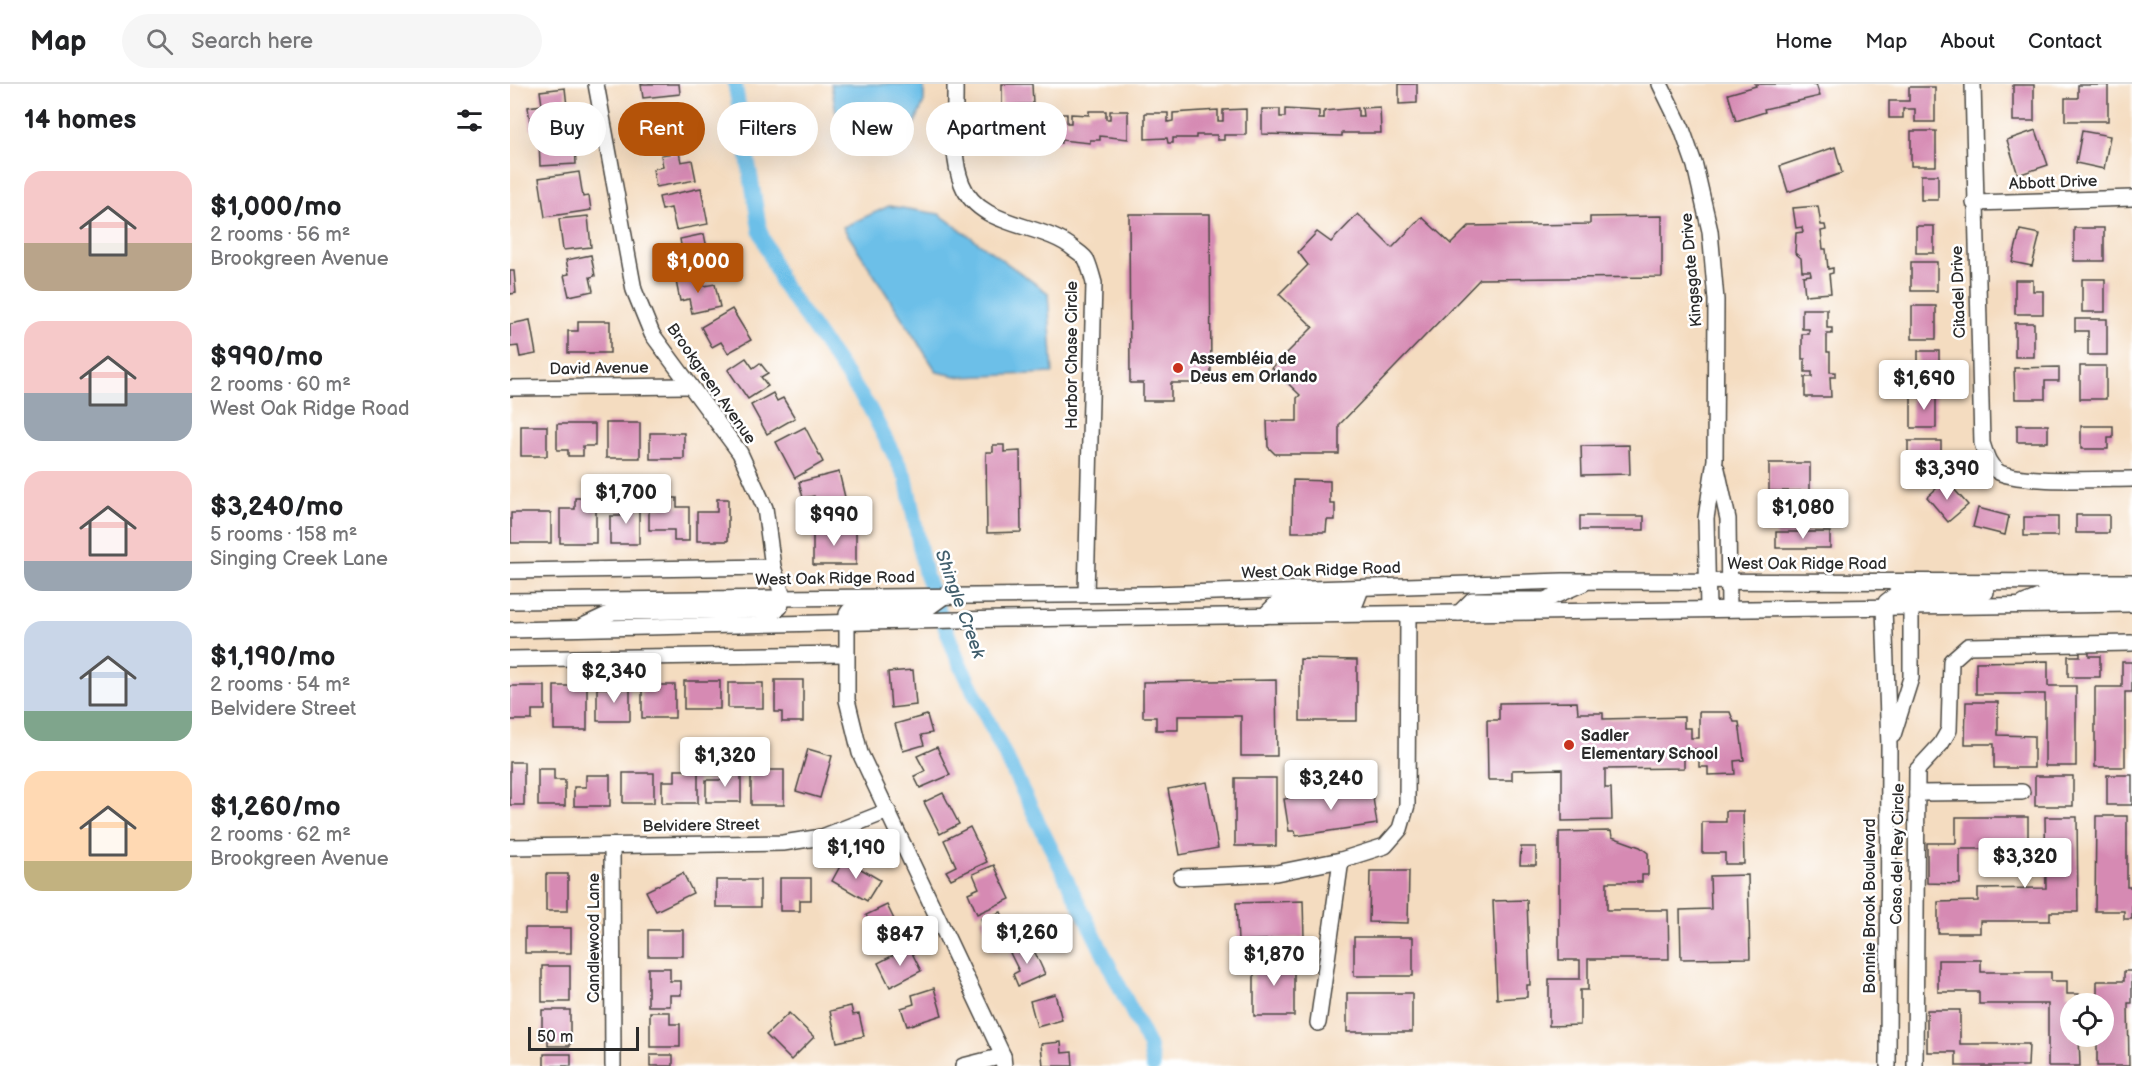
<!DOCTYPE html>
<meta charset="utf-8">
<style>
:root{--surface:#fff;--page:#f6f6f6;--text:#202124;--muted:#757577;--line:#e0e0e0;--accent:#b45309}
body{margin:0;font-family:"Balsamiq Sans",sans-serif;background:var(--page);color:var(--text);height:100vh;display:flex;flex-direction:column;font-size:22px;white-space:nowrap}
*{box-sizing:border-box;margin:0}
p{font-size:20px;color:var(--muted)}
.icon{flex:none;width:33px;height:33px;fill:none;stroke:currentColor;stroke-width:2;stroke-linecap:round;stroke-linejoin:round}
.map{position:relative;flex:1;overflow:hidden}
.drawer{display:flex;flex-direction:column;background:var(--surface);width:510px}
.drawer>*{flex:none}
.top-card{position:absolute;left:18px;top:18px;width:570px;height:54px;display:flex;gap:12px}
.fabs{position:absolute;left:1550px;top:909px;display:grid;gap:12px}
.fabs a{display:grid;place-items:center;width:54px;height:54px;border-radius:50%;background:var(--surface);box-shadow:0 6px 24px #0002;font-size:30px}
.scale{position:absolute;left:18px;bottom:15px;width:111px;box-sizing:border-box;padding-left:6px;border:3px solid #2b2b2b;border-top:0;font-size:16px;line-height:21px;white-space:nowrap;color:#2b2b2b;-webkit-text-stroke:4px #fff;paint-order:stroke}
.price{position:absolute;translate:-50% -51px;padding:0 14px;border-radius:6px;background:#fff;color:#222;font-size:20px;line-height:39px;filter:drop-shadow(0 2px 3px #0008)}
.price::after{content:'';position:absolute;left:50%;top:36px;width:18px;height:14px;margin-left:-9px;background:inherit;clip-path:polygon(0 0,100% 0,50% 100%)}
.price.selected{background:var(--accent);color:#fff}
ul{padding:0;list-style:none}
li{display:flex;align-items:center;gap:18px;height:150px;padding:0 24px}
li span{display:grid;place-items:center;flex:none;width:168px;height:120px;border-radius:18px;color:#555}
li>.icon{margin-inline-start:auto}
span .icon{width:72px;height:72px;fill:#fffc;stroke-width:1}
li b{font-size:26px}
h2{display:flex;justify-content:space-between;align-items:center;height:72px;padding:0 24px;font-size:26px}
.pill{padding:0 21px;border-radius:27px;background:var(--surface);box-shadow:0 6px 24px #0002;font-size:21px;line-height:54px}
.pill.selected{background:var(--accent);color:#fff}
header{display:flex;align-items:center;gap:36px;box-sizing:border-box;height:84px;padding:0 30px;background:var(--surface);border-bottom:2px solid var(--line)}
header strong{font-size:28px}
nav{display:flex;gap:33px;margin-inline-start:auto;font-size:21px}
.search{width:420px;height:54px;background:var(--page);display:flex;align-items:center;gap:15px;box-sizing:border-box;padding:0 21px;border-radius:33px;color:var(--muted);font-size:22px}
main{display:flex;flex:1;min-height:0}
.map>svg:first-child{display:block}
.water{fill:#6cbfe8;stroke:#4c758a;stroke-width:1.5}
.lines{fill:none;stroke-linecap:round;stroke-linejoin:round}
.canal{stroke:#6cbfe8;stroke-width:15}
.building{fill:#d68ab3}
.minor-casing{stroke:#494641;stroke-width:18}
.minor{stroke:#fff;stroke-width:15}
.poi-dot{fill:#c8321e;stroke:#fff;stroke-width:2}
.labels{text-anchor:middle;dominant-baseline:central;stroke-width:5;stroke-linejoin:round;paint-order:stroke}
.street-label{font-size:16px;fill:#2b2b2b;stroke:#fff}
.poi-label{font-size:16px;font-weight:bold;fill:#2b2b2b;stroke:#fff;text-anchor:start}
.water-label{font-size:18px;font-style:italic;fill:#425f6d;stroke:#fff}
</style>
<header>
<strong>Map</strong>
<div class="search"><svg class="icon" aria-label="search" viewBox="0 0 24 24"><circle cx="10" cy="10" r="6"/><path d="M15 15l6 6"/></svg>Search here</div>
<nav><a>Home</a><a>Map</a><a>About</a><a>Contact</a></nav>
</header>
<main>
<section class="drawer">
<h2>14 homes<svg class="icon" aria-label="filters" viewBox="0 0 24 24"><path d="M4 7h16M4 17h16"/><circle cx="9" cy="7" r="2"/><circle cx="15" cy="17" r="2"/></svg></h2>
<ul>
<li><span style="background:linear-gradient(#f6c9c9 60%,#b9a48a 0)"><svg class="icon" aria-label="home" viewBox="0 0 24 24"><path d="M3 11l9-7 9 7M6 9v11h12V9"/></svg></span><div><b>$1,000/mo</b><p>2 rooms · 56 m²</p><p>Brookgreen Avenue</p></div></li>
<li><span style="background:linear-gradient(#f6c9c9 60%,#9aa5b1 0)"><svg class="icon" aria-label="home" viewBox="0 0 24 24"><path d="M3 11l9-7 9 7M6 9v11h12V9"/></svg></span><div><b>$990/mo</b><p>2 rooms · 60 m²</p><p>West Oak Ridge Road</p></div></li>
<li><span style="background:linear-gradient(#f6c9c9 75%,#9aa5b1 0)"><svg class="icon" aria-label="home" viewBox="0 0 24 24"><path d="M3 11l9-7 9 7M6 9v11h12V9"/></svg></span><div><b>$3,240/mo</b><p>5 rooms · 158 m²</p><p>Singing Creek Lane</p></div></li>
<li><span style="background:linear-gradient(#c9d6e8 75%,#7fa58c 0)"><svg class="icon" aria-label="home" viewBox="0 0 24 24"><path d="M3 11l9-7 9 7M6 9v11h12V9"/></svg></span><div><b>$1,190/mo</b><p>2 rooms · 54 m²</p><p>Belvidere Street</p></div></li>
<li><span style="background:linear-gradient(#ffd9b3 75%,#c2b280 0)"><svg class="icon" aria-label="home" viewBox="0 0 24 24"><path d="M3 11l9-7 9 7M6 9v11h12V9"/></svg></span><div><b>$1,260/mo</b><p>2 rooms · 62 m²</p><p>Brookgreen Avenue</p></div></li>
</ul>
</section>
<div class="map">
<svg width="1622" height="982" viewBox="0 0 1622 982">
<rect width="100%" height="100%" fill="#fff"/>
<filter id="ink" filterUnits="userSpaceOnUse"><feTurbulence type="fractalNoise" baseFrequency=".0167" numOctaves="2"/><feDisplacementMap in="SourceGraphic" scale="12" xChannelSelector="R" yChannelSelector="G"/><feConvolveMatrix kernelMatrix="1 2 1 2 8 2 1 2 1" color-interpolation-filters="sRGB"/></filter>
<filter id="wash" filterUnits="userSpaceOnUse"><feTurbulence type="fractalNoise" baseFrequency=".008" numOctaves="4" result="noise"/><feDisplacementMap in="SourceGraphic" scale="24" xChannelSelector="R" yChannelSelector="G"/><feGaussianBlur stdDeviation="1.35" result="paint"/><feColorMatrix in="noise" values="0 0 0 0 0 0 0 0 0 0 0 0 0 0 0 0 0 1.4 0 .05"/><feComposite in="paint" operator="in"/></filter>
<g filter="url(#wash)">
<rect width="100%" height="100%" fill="#f4dcc0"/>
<g class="water">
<polygon points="321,0 414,0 414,18 395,62 347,60 326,28"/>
<polygon points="379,122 429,130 538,209 543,289 451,293 427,288 333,143"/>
</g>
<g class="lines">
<polyline class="canal" points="225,0 250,147 271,198 359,323 396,394 415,489 447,574 639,962 643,982"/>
</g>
<g id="blocks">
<g class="building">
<polygon points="131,0 169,0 170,10 133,14"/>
<polygon points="492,0 522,0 523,20 492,21"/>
<polygon points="889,0 907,0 907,19 889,20"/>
<polygon points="1245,0 1306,0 1310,12 1254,25 1255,28 1226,37 1218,10 1246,2"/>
<rect x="1503" y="1" width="21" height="36"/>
<polygon points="1568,1 1598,1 1598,37 1555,37 1555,14 1568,14"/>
<polygon points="1399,3 1425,3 1425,38 1405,38 1405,25 1393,25 1393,34 1379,34 1379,17 1399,17"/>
<polygon points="55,4 59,41 21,46 18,23 32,21 30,7"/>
<polygon points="157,21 161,57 138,60 133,24"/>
<polygon points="870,23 871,49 832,49 832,52 752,50 752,25 770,25 770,33 775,33 775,25 809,27 809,35 814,35 814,27 848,24 848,32 853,32 852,24"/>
<polygon points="736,25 736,51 714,51 714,56 707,56 707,51 686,51 686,54 663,54 663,59 658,59 657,54 635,55 635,29 658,29 658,38 663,37 663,29 708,26 708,37 713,37 713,26"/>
<polygon points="579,27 596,27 596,35 600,35 600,27 618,27 618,55 590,52 590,56 580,56 580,59 551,56 551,59 539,59 539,30 557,30 557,39 561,39 561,30 579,31"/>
<polygon points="1526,46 1538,81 1508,91 1497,56"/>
<rect x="1401" y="47" width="25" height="35"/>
<polygon points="1572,47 1600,52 1594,85 1566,79"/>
<polygon points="52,54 52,61 65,60 66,80 30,82 29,55"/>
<polygon points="1325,63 1332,89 1278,108 1270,82"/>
<polygon points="169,68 171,78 182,76 186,96 146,103 143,85 153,83 151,71"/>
<polygon points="69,88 73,113 79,112 81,126 35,133 29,94"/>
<rect x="1411" y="91" width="17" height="25"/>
<polygon points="191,104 198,140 166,146 161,124 152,126 149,113"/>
<polygon points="1308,122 1311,141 1315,141 1316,146 1311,147 1313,165 1316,165 1318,185 1323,184 1323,189 1319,190 1321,209 1295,211 1293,192 1301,191 1300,187 1292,187 1291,174 1285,169 1286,149 1293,148 1292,143 1286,144 1283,124"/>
<polygon points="619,130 700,130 701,299 661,299 661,317 633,317 633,299 620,299"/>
<polygon points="848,130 882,164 912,133 941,160 959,142 1080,140 1080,133 1152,132 1152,193 970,195 829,341 829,370 765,370 758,363 757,337 787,337 787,314 790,311 762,284 803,243 769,210 798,181 788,168 807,148 821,158"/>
<polygon points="78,132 81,163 53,166 49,135"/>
<rect x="1406" y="142" width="18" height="27"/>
<rect x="1564" y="144" width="30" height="33"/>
<polygon points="1510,146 1530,150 1522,182 1502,178"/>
<polygon points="194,150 200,178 164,186 161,169 172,167 170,155"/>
<polygon points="81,171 85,192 80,193 83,207 59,212 54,191 59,190 56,176"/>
<rect x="1401" y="178" width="26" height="29"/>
<polygon points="0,187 4,187 6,209 0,210"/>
<polygon points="191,191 194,202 205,200 210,223 182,229 179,215 170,217 166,197"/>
<rect x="1572" y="195" width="23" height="33"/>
<polygon points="1505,196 1523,196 1523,207 1533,207 1533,230 1505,230"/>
<rect x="1402" y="222" width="24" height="33"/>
<polygon points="222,225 241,256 218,269 211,258 202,263 191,243"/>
<polygon points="1292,225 1317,225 1317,244 1322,244 1322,250 1317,250 1317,268 1320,268 1320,288 1325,288 1325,293 1320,293 1321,313 1295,313 1295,293 1302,293 1302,288 1295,288 1295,275 1292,275 1292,250 1299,250 1299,245 1292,245"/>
<polygon points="1565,235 1597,235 1597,271 1578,271 1578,247 1565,247"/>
<polygon points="20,236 26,270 10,273 8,262 0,263 0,240"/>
<polygon points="68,237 100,237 100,269 58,269 58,247 68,247"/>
<rect x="1505" y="239" width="19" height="34"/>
<rect x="1408" y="267" width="21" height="33"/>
<polygon points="236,274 243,284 250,279 258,289 251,293 258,302 238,315 218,286"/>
<rect x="1570" y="282" width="26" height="33"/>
<polygon points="1549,283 1549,297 1535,297 1535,315 1505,315 1504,284"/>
<polygon points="263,309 267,317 273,314 285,334 257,350 241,321"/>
<rect x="1401" y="310" width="25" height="34"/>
<rect x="96" y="339" width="34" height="35"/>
<polygon points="47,340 85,340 85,362 73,362 73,372 58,372 58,366 47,366"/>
<rect x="1507" y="341" width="31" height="17"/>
<rect x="11" y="342" width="26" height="30"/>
<polygon points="1571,342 1603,342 1603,354 1598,354 1598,365 1571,365"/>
<polygon points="295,343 313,378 285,394 266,358"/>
<rect x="140" y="349" width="34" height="26"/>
<rect x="1398" y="357" width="33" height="23"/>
<polygon points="483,361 494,361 494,368 510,367 511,448 477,449 476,368 483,368"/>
<polygon points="1119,361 1120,390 1072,391 1071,362"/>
<rect x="1259" y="379" width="41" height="28"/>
<polygon points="329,388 338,426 309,433 304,412 293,414 289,398"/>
<polygon points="783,396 820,397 820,420 825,420 825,436 817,436 816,448 782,448"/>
<polygon points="1436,396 1458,421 1438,438 1417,413"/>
<polygon points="65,414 86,414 86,459 50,459 50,425 65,425"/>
<polygon points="151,414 167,414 167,423 179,423 179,457 164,457 164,446 139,446 139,424 151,424"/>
<polygon points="207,415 218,415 218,457 187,457 187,428 207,428"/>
<polygon points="111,418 129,418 129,460 100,460 100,432 111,432"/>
<polygon points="1468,424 1499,432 1495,451 1463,443"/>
<rect x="1" y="429" width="40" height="30"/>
<rect x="1566" y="431" width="33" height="18"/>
<rect x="1070" y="432" width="64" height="14"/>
<rect x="1514" y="433" width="34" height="19"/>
<rect x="303" y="446" width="43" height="35"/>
<rect x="1266" y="448" width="54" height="16"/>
<polygon points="1570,563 1579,563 1579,572 1590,572 1590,593 1558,593 1558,572 1570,572"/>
<polygon points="790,575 847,576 847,637 790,637"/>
<polygon points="1538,577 1538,602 1566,602 1566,682 1535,682 1535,610 1466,610 1466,578"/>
<polygon points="1612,578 1622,578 1622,608 1615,608 1615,683 1585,683 1585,603 1612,603"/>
<polygon points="403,586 406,621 381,624 378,588"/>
<polygon points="265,596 293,596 293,638 272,638 272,628 265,628"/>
<polygon points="766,596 767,672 731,672 731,632 668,632 668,646 646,646 646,633 633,633 633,598"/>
<rect x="174" y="597" width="36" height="28"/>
<rect x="218" y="599" width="35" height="25"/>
<rect x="132" y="601" width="33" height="33"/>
<polygon points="0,602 35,602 35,626 22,626 22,636 0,636"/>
<rect x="44" y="602" width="33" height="44"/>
<rect x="87" y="604" width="33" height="33"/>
<polygon points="1067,618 1068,629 1093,629 1093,635 1174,633 1174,644 1181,644 1181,654 1189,654 1189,628 1220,628 1224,638 1229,638 1234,676 1224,677 1225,690 1198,691 1198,683 1189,683 1189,665 1174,666 1174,684 1095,685 1095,704 1101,704 1102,736 1052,737 1052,685 1002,686 1002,696 978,696 977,636 989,636 989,619"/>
<polygon points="1456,618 1488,618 1488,651 1524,652 1524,684 1484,684 1484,660 1455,660"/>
<polygon points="417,631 422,649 411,651 414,661 393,667 385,640"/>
<polygon points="427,663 440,691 410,704 404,692 415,687 407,672"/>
<polygon points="298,665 322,672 310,714 286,707"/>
<rect x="0" y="678" width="14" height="43"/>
<polygon points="219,684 231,684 231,718 196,718 196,696 219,696"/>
<polygon points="28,685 44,685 44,696 55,696 55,722 28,722"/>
<polygon points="165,686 188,686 188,719 152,719 152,697 165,697"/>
<rect x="241" y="686" width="33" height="35"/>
<rect x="113" y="689" width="31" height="30"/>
<polygon points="76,691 100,691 100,722 64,722 64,703 76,703"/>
<rect x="1597" y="691" width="25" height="30"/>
<rect x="1525" y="692" width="38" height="30"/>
<rect x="725" y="694" width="41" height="68"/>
<polygon points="697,698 708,764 670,771 658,705"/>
<polygon points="861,701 867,740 786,752 785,747 779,747 774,715"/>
<polygon points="433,709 449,740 430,750 414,718"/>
<polygon points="1216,727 1233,727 1234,780 1215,780 1215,769 1192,769 1192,738 1216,738"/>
<polygon points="1586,732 1617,732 1617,803 1622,803 1622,835 1614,835 1614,827 1585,827"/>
<polygon points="1446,733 1518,733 1518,765 1450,765 1450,800 1417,799 1417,759 1446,759"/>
<polygon points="1535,733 1567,733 1568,828 1540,828 1540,837 1470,837 1470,849 1428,849 1428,818 1468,817 1468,805 1536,804"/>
<polygon points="460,743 477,778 441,795 436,787 446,782 434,756"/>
<polygon points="1101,747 1102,753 1130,763 1138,769 1138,791 1132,791 1132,798 1097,798 1097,826 1158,826 1159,875 1078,875 1078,906 1070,906 1070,941 1039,942 1039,895 1070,895 1070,876 1049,876 1049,748"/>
<polygon points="1011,763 1026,763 1026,781 1010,781"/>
<polygon points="334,775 370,796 357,817 322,797"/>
<polygon points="484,781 500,815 467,830 458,809 469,804 463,790"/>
<polygon points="860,787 899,787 898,839 859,838"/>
<polygon points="173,789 183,809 146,827 136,807"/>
<rect x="36" y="790" width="22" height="37"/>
<polygon points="1238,791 1240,874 1171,875 1170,826 1201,825 1200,792"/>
<polygon points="270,794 301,794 301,816 290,816 290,827 270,827"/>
<rect x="206" y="796" width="44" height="27"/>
<polygon points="1017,816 1020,901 1017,901 1017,913 987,915 983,817"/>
<polygon points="793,817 794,854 728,857 726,819"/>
<polygon points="377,821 393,854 372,864 356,831"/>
<polygon points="491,828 505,859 485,867 471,835"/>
<rect x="15" y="844" width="46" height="25"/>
<rect x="138" y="846" width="35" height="26"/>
<rect x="844" y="853" width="59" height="39"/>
<polygon points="521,860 535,890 508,902 503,890 509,887 500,869"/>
<polygon points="399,863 411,887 380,903 368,879"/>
<rect x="744" y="873" width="40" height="59"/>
<polygon points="1428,876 1471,876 1471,888 1541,888 1541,897 1557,897 1557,910 1569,910 1569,920 1560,920 1560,952 1569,952 1570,982 1538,982 1538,920 1469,920 1469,908 1428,908"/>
<rect x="32" y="882" width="28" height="36"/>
<polygon points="138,884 160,884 160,897 171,897 171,911 160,911 160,922 138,922"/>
<polygon points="1614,887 1622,887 1622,919 1618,919 1619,982 1587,982 1587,952 1593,952 1593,920 1587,920 1587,897 1614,897"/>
<polygon points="424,904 432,931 397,942 391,924 404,920 402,911"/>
<rect x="837" y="909" width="65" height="39"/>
<polygon points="545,910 552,936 527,943 520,917"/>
<polygon points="341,922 343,931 349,930 354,952 327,958 320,927"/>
<polygon points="32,926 60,926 60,962 38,962 38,951 32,951"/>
<polygon points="1417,926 1450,926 1450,960 1519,960 1518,982 1446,982 1446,968 1417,968"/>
<polygon points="140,928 160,928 160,940 170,940 170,963 140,963"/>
<polygon points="279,929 304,953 281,976 256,951"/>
<polygon points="551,958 552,969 562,968 563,982 533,982 531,960"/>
<rect x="34" y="970" width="27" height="12"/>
<rect x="140" y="971" width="23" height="11"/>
</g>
</g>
</g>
<g filter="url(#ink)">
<use href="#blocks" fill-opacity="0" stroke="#494641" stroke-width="1.5"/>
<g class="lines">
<defs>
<g id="minor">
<path d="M445 0C446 31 440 71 452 100 470 145 532 138 564 165 568 168 575 172 577 177 580 184 582 192 584 199L576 510"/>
<polyline points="1150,0 1172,45 1185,82 1200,147 1206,216 1205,376 1196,434 1198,525"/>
<path d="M1463 0 1472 359C1476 371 1478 380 1487 387 1505 400 1596 395 1622 395"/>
<polyline points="1464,119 1622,114"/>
<polyline points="0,304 178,302"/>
<polyline points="1207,385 1218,435 1219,525"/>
<polyline points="0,487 263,483"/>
<polyline points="436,511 418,524 339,527 337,530 337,616 350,669 493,972 494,982"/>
<polyline points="0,517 642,510 1053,497 1622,498"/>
<polyline points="1514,519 1539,509 1622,508"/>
<polyline points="949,529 962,516 1035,516 1074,499"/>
<polyline points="754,532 768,518 846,518 851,505"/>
<polyline points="71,543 103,528 266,526 270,523 273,513 263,483 255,424 230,369 142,250 124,206 86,0"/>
<polyline points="0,546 493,535 1622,520"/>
<polyline points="0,575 336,570"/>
<polyline points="1383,651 1401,594 1401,523"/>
<polyline points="1407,709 1512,708"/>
<polyline points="102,762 103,982"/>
<polyline points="0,763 273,759 312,753 378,727"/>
<polyline points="671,793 766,789 831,776 875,762 890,745 897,721 898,530"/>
<polyline points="808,939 831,776"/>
<polyline points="453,982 493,972"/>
<polyline points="1378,982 1379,662 1374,524 1376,518 1385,511 1476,508"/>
<polyline points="1405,982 1407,686 1431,660 1439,646 1441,577 1458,562 1622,559"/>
</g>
</defs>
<use href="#minor" class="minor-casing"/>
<use href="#minor" class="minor"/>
</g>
</g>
<g class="poi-dot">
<circle cx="668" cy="284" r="6"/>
<circle cx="1059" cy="661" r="6"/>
</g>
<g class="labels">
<g class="street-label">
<text transform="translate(1543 99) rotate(-2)">Abbott Drive</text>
<text transform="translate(1182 186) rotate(-95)">Kingsgate Drive</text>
<text transform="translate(1449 208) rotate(-92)">Citadel Drive</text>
<text transform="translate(562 271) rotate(-90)">Harbor Chase Circle</text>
<text transform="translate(89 285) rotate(-1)">David Avenue</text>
<text transform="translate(201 300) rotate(55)">Brookgreen Avenue</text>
<text x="1297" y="480">West Oak Ridge Road</text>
<text transform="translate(811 487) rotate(-2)">West Oak Ridge Road</text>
<text transform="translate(325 495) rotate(-1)">West Oak Ridge Road</text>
<text transform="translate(191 742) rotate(-1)">Belvidere Street</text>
<text transform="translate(1388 770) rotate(-89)">Casa del Rey Circle</text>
<text transform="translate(1360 822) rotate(-90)">Bonnie Brook Boulevard</text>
<text transform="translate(84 854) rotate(-90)">Candlewood Lane</text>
</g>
<g class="poi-label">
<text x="680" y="275">Assembléia de<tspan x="680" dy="18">Deus em Orlando</tspan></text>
<text x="1071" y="652">Sadler<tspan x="1071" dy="18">Elementary School</tspan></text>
</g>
<g class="water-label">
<text transform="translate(450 520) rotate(70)">Shingle Creek</text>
</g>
</g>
</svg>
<div class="fabs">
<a><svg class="icon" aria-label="locate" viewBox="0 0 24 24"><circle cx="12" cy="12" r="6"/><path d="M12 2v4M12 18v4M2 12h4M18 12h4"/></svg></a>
</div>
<div class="scale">50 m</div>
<b class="price selected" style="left:188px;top:210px">$1,000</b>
<b class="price" style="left:1414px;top:327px">$1,690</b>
<b class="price" style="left:1437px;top:417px">$3,390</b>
<b class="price" style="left:116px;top:441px">$1,700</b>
<b class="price" style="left:1293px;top:456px">$1,080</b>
<b class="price" style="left:324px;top:463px">$990</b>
<b class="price" style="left:104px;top:620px">$2,340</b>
<b class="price" style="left:215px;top:704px">$1,320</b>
<b class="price" style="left:821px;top:727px">$3,240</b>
<b class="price" style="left:346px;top:796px">$1,190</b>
<b class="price" style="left:1515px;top:805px">$3,320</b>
<b class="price" style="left:517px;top:881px">$1,260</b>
<b class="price" style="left:390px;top:883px">$847</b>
<b class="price" style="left:764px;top:903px">$1,870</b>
<div class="top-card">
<a class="pill">Buy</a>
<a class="pill selected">Rent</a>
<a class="pill">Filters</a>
<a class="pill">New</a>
<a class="pill">Apartment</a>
</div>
</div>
</main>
